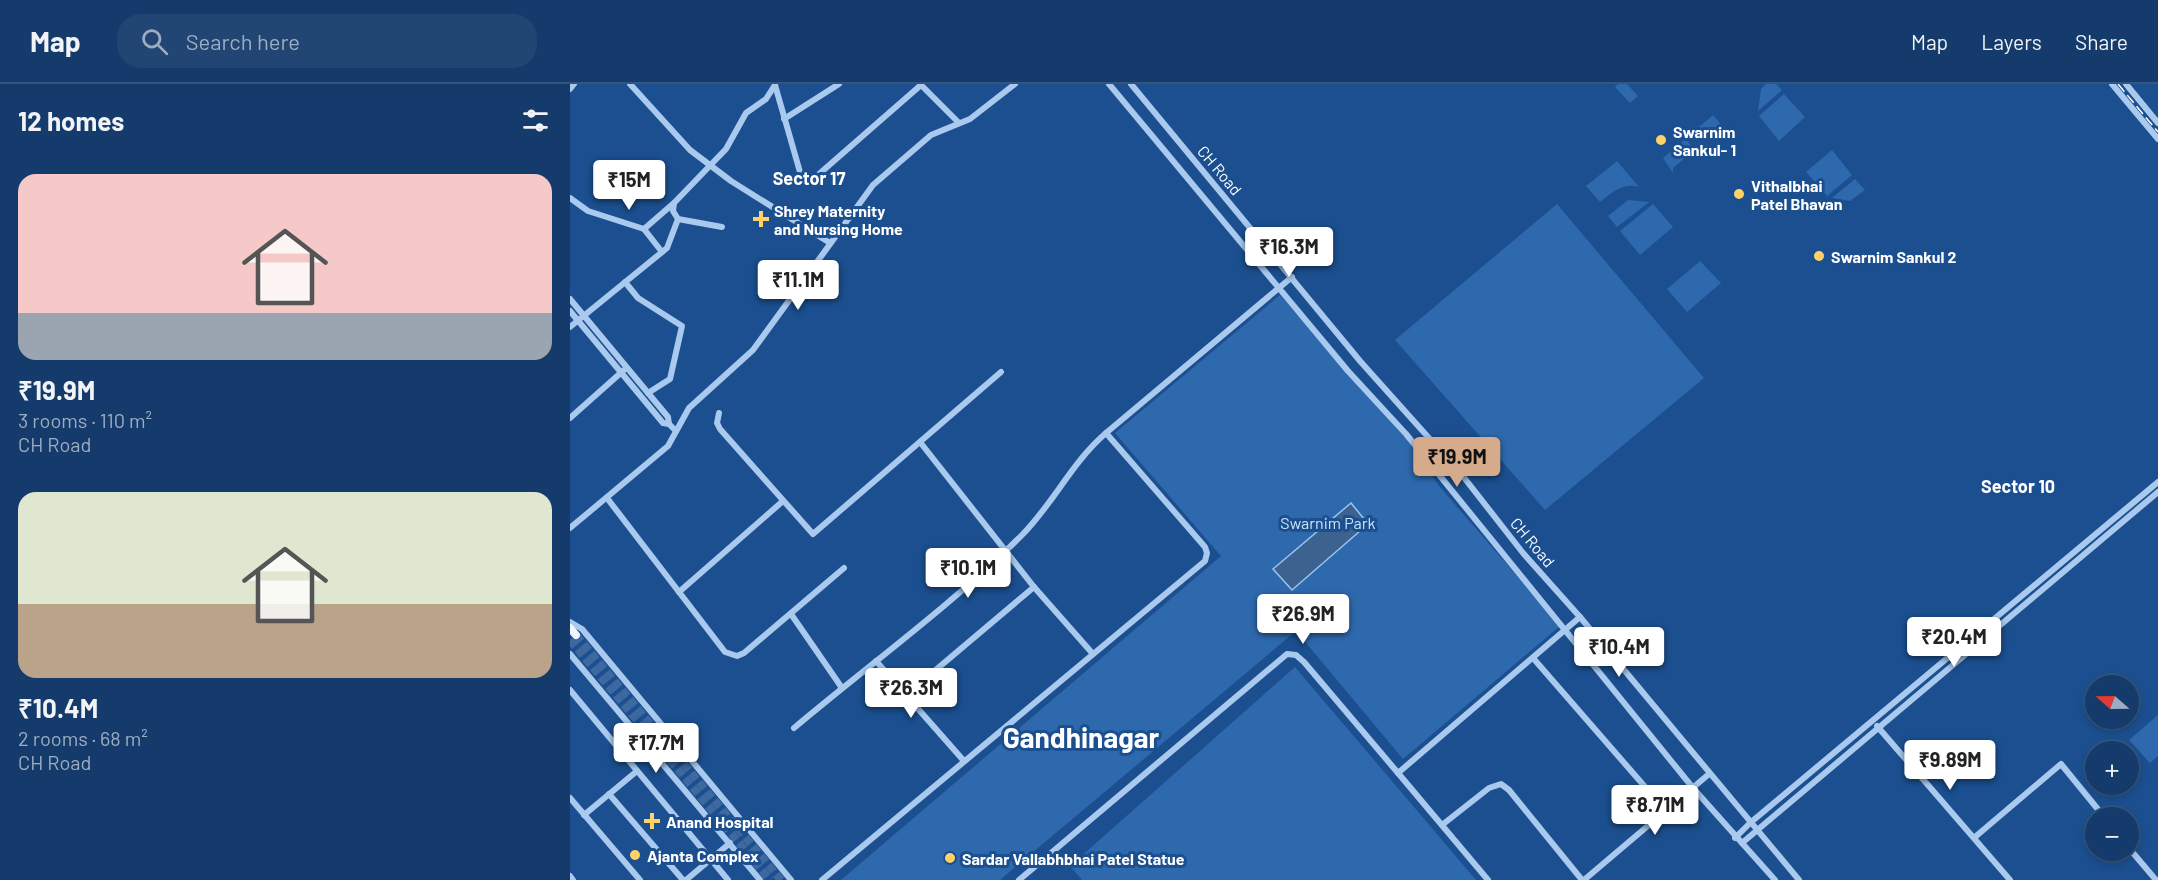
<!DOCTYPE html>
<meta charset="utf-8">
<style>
:root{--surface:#143b6b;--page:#214673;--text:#f1f3f6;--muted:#9dadc1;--line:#33557e;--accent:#d6ab8b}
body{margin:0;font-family:Barlow,sans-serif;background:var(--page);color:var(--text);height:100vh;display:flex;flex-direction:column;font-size:22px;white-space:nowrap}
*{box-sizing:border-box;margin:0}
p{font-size:20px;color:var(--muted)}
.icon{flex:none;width:33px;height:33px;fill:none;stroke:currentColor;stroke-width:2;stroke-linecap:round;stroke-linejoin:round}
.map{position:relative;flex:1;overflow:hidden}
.sheet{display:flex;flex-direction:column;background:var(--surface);width:570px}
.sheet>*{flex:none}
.needle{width:39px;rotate:290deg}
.fabs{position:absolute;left:1515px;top:591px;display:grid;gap:12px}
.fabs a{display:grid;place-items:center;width:54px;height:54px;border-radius:50%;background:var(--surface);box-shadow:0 3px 9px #0003,0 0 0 2px var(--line);font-size:30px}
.price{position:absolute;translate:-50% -51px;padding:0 14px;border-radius:6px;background:#fff;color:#222;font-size:20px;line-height:39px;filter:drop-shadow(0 2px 3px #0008)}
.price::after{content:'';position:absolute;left:50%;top:36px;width:18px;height:14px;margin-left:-9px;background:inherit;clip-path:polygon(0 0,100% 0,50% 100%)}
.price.current{background:var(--accent);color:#111}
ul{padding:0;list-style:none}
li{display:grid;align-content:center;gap:12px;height:318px;padding:0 18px}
li span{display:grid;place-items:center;height:186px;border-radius:18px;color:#555}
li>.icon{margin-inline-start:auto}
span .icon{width:108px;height:108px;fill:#fffc;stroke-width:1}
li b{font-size:26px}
h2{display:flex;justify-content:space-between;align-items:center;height:72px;padding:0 18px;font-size:26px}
header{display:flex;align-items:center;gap:36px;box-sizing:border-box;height:84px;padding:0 30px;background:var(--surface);border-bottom:2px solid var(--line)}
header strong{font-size:28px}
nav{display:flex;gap:33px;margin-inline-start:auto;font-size:21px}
.search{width:420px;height:54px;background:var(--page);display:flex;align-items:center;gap:15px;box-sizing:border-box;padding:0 21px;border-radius:24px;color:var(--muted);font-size:22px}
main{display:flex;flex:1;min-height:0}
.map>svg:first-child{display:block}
.green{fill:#2e69ad}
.water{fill:#3c6290;stroke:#9cc4f0;stroke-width:1.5}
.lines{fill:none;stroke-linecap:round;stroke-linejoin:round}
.major-tunnel{stroke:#3d69a0;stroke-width:8;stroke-dasharray:8 4;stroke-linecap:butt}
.minor{stroke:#a9c9ee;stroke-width:6}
.major{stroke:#f0f6ff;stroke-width:8}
.rail{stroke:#fff;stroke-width:1.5;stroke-dasharray:10 4.5;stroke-linecap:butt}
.poi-dot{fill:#ffd166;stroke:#1b4f8f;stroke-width:2}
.labels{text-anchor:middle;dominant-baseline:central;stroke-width:6;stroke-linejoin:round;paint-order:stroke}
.poi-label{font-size:16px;font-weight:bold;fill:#fff;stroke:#1b4f8f;text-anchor:start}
.street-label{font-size:16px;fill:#fff;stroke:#1b4f8f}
.park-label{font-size:16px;fill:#cfe3fa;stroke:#1b4f8f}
.neighbourhood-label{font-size:18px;font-weight:bold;fill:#fff;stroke:#1b4f8f}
.town-label{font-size:28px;font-weight:bold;fill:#fff;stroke:#1b4f8f}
</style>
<header>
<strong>Map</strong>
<div class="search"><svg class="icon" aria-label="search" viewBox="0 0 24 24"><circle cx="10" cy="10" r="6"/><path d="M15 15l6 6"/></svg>Search here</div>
<nav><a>Map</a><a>Layers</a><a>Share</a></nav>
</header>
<main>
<section class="sheet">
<h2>12 homes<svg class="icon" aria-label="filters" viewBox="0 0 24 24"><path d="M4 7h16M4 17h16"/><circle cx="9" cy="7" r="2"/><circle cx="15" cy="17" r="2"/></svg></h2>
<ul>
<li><span style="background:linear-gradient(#f6c9c9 75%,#9aa5b1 0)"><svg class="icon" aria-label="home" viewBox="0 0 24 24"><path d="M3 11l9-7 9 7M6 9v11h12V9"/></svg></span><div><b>₹19.9M</b><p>3 rooms · 110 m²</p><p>CH Road</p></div></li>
<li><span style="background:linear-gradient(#dfe7d0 60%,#b9a48a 0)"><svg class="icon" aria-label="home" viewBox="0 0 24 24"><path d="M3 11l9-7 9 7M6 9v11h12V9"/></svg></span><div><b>₹10.4M</b><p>2 rooms · 68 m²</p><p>CH Road</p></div></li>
</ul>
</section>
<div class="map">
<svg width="1588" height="796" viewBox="0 0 1588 796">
<rect width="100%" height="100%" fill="#1b4f8f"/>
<g class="green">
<polygon points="1048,0 1057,0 1068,12 1060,19 1045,3"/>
<polygon points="1196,0 1206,0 1212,6 1188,27 1191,5"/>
<polygon points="1214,10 1235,33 1209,57 1189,32"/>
<polygon points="1143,31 1155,45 1152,48 1149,45 1136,56 1129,48 1118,58 1125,66 1103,84 1103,89 1093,74"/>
<polygon points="1262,66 1282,91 1257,112 1236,88"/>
<path d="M1047 77 1069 103C1052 98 1042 109 1030 118L1016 102Z"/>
<polygon points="1285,95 1295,106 1280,117 1262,114"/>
<polygon points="1058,116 1079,118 1047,143 1038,132"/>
<polygon points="987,120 1134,294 975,426 825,256"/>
<polygon points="1083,120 1103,143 1070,171 1050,147"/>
<polygon points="1130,177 1151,199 1117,228 1097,205"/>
<polygon points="710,211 843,363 870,403 990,542 833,675 726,547 430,796 271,796 651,472 545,349"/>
<polygon points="725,583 906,796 512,796 500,782"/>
<polygon points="1588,631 1588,672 1580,679 1559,656"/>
</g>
<polygon class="water" points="781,419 798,440 722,506 703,485"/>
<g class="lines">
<g class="major-tunnel">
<polyline points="6,551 211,796"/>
<polyline points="0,556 200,796"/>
</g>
<g class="minor">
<polyline points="60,0 120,66 161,97 260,159"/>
<polyline points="350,0 389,39"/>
<polyline points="539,0 778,287 836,350 1123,704 1205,796"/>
<polyline points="561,0 790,277 892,391 953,469 1010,533 1229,796"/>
<polyline points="1542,0 1588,55"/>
<polyline points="1556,0 1588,39"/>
<polyline points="205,1 232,95 236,99 241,97 351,1"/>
<polyline points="0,5 4,0"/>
<polyline points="214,35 269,0"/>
<polyline points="0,114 18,127 74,145 92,168"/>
<polyline points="108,135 152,143"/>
<polyline points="74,145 104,119"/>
<polyline points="55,198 68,214 112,242 100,295 78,309"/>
<polyline points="0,215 98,333 99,340"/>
<polyline points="0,227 93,339 99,340 106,347"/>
<polyline points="0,243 97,164 108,135 103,127 104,119 156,65 176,29 196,15 205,1"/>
<polyline points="149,329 147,339 150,345 243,450 431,288"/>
<polyline points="0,334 54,286"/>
<polyline points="350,358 464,503 523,570"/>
<polyline points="37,414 155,568 167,572 174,569 274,484"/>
<polyline points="0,444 98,362 119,324 183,266 303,101 361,51 400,35 445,0"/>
<polyline points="109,508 213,417"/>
<polyline points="221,530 272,604"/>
<polyline points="0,538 12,545 221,796"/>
<polyline points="0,570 190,796"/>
<polyline points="963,574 1096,727"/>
<polyline points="306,577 394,677"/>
<polyline points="0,606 158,796"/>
<polyline points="336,611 464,503"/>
<polyline points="1307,642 1440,796"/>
<path d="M224 644C300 580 382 521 452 451 483 420 502 378 536 349"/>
<polyline points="828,689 918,796"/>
<polyline points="39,710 113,796"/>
<polyline points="0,714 70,796"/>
<polyline points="14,731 67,687"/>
<polyline points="872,741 919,704 931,700 939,706 1012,796"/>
<polyline points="1405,753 1491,680 1535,734"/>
<polyline points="1165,754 1180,739 1588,398"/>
<polyline points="1172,759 1588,408"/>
<polyline points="1558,763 1586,796"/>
<polyline points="0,792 3,796"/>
<polyline points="116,796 160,759"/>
<polyline points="252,796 635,477 637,469 635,463 536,349 722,193"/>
<polyline points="449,796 717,570 726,571 734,578 828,689 1010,533"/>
<polyline points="1014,796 1139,690"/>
</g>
<polyline class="major" points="0,544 6,551"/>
<polyline class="rail" points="1548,0 1588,48"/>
</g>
<g class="poi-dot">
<circle cx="1091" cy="56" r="6"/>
<circle cx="1169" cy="110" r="6"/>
<path d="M188 126h6v6h6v6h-6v6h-6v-6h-6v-6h6z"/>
<circle cx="1249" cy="172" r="6"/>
<path d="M79 728h6v6h6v6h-6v6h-6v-6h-6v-6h6z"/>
<circle cx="65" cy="771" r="6"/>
<circle cx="380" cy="774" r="6"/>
</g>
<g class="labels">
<g class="poi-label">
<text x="1103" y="47">Swarnim<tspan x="1103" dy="18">Sankul- 1</tspan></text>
<text x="1181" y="101">Vithalbhai<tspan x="1181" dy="18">Patel Bhavan</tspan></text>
<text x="204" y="126">Shrey Maternity<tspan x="204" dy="18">and Nursing Home</tspan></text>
<text x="1261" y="172">Swarnim Sankul 2</text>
<text x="96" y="737">Anand Hospital</text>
<text x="77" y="771">Ajanta Complex</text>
<text x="392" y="774">Sardar Vallabhbhai Patel Statue</text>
</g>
<g class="street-label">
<text transform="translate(650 86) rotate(50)">CH Road</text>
<text transform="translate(963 458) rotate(50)">CH Road</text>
</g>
<g class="park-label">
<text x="758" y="438">Swarnim Park</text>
</g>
<g class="neighbourhood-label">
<text x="239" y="94">Sector 17</text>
<text x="1448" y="402">Sector 10</text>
</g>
<g class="town-label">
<text x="511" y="653">Gandhinagar</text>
</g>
</g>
</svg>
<div class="fabs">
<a><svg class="needle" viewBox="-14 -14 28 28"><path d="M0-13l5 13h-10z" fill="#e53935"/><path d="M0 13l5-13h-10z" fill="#9dadc1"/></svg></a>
<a>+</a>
<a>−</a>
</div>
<b class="price" style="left:59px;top:127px">₹15M</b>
<b class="price" style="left:719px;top:194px">₹16.3M</b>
<b class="price" style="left:228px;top:227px">₹11.1M</b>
<b class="price current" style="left:887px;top:404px">₹19.9M</b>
<b class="price" style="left:398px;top:515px">₹10.1M</b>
<b class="price" style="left:733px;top:561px">₹26.9M</b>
<b class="price" style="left:1384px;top:584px">₹20.4M</b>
<b class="price" style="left:1049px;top:594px">₹10.4M</b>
<b class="price" style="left:341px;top:635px">₹26.3M</b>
<b class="price" style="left:86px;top:690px">₹17.7M</b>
<b class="price" style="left:1380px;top:707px">₹9.89M</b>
<b class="price" style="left:1085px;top:752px">₹8.71M</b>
</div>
</main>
